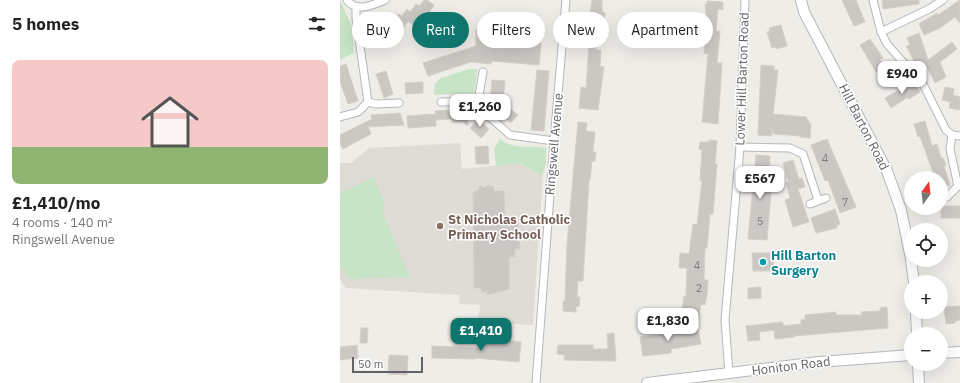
<!DOCTYPE html>
<meta charset="utf-8">
<style>
:root{--surface:#fff;--page:#f6f6f6;--text:#222;--muted:#767676;--line:#e0e0e0;--accent:#0f766e}
body{margin:0;font-family:"IBM Plex Sans",sans-serif;background:var(--page);color:var(--text);height:100vh;display:flex;flex-direction:column;font-size:15px;white-space:nowrap}
*{box-sizing:border-box;margin:0}
p{font-size:13px;color:var(--muted)}
.icon{flex:none;width:22px;height:22px;fill:none;stroke:currentColor;stroke-width:2;stroke-linecap:round;stroke-linejoin:round}
.map{position:relative;flex:1;overflow:hidden}
.side{display:flex;flex-direction:column;background:var(--surface);width:340px}
.side>*{flex:none}
.banner{position:absolute;left:12px;top:12px;width:380px;height:36px;display:flex;gap:8px}
.needle{width:26px;rotate:15deg}
.tools{position:absolute;left:564px;top:171px;display:grid;gap:8px}
.tools a{display:grid;place-items:center;width:44px;height:44px;border-radius:50%;background:var(--surface);box-shadow:0 4px 16px #0002;font-size:20px}
.scale{position:absolute;left:12px;bottom:10px;width:71px;box-sizing:border-box;padding-left:4px;border:2px solid #5f6366;border-top:0;font-size:11px;line-height:14px;white-space:nowrap;color:#5f6366;-webkit-text-stroke:3px #fff;paint-order:stroke}
.price{position:absolute;translate:-50% -34px;padding:0 9px;border-radius:8px;background:#fff;color:#222;font-size:13px;line-height:26px;filter:drop-shadow(0 1px 2px #0008)}
.price::after{content:'';position:absolute;left:50%;top:24px;width:12px;height:9px;margin-left:-6px;background:inherit;clip-path:polygon(0 0,100% 0,50% 100%)}
.price.active{background:var(--accent);color:#fff}
ul{padding:0;list-style:none}
li{display:grid;align-content:center;gap:8px;height:212px;padding:0 12px}
li+li{border-top:1px solid var(--line)}
li span{display:grid;place-items:center;height:124px;border-radius:8px;color:#555}
li>.icon{margin-inline-start:auto}
span .icon{width:72px;height:72px;fill:#fffc;stroke-width:1}
li b{font-size:17px}
h2{display:flex;justify-content:space-between;align-items:center;height:48px;padding:0 12px;font-size:17px}
.pill{padding:0 14px;border-radius:18px;background:var(--surface);box-shadow:0 4px 16px #0002;font-size:14px;line-height:36px}
.pill.active{background:var(--accent);color:#fff}
main{display:flex;flex:1;min-height:0}
.map>svg:first-child{display:block}
.education{fill:#dfdcd6}
.green{fill:#c8e4c7}
.building{fill:#cbc8c4;stroke:#d4cfc7}
.lines{fill:none;stroke-linecap:round;stroke-linejoin:round}
.minor-casing{stroke:#b5b8bb;stroke-width:9}
.secondary-casing{stroke:#b4b7ba;stroke-width:12}
.minor{stroke:#fff;stroke-width:7}
.secondary{stroke:#fff;stroke-width:10}
.education-dot{fill:#8d6e63;stroke:#fff;stroke-width:1.5}
.culture-dot{fill:#0f9aa8;stroke:#fff;stroke-width:1.5}
.labels{text-anchor:middle;dominant-baseline:central;stroke-width:3;stroke-linejoin:round;paint-order:stroke}
.number-label{font-size:11px;fill:#7a7c7e}
.street-label{font-size:13px;fill:#5f6366;stroke:#fff}
.education-label{font-size:13px;font-weight:bold;fill:#785e54;stroke:#fff;text-anchor:start}
.culture-label{font-size:13px;font-weight:bold;fill:#0d838f;stroke:#fff;text-anchor:start}
</style>
<main>
<section class="side">
<h2>5 homes<svg class="icon" aria-label="filters" viewBox="0 0 24 24"><path d="M4 7h16M4 17h16"/><circle cx="9" cy="7" r="2"/><circle cx="15" cy="17" r="2"/></svg></h2>
<ul>
<li><span style="background:linear-gradient(#f6c9c9 70%,#8fb573 0)"><svg class="icon" aria-label="home" viewBox="0 0 24 24"><path d="M3 11l9-7 9 7M6 9v11h12V9"/></svg></span><div><b>£1,410/mo</b><p>4 rooms · 140 m²</p><p>Ringswell Avenue</p></div></li>
</ul>
</section>
<div class="map">
<svg width="620" height="383" viewBox="0 0 620 383">
<rect width="100%" height="100%" fill="#efede8"/>
<polygon class="education" points="120,143 122,169 180,163 199,174 203,174 193,325 138,322 140,305 120,304 119,295 6,288 0,279 0,163 11,163 29,148"/>
<g class="green">
<polygon points="0,0 12,27 14,53 0,60"/>
<polygon points="129,69 137,69 135,90 133,93 94,95 95,83 101,78"/>
<path d="M160 139C173 150 190 145 206 148V163L203 174H199L180 163 156 166 154 148Z"/>
<polygon points="34,177 45,204 43,213 70,277 8,279 0,264 0,193"/>
</g>
<g class="building">
<polygon points="84,0 87,0 94,5 89,13 86,11 80,19 77,17 72,24 68,21 63,29 60,26 54,33 50,30 45,38 36,31 41,24 44,26 50,19 53,22 58,14 62,16 67,9 70,12 76,4 79,6"/>
<polygon points="252,0 262,0 262,12 265,13 264,25 259,25 256,50 261,50 260,66 264,67 258,110 239,108 241,87 246,88 249,46 242,44 246,31 247,14 250,14"/>
<polygon points="502,0 516,0 525,22 514,26"/>
<polygon points="542,0 579,0 579,4 543,9"/>
<polygon points="620,0 620,23 615,17 600,28 584,35 579,24 597,13 598,15"/>
<polygon points="367,1 383,2 383,10 378,9 376,31 380,31 377,63 382,63 378,124 362,122 368,54 364,53 367,21 365,4 367,4"/>
<polygon points="441,25 447,46 436,49 436,47 432,48 427,32 430,31 429,28"/>
<polygon points="183,28 183,40 201,42 199,65 152,61 151,64 131,62 88,76 83,63 136,46 136,29"/>
<polygon points="579,33 588,60 612,42 617,49 600,62 606,77 595,83 585,63 577,66 566,46 570,45 567,38"/>
<polygon points="530,39 543,58 540,60 545,66 536,72 520,45"/>
<polygon points="6,64 18,101 8,104 0,81 0,66"/>
<polygon points="421,65 434,66 434,70 438,70 433,114 466,117 471,125 470,138 460,137 460,136 434,134 432,128 432,136 418,135"/>
<polygon points="197,70 209,71 204,131 191,130"/>
<polygon points="46,71 53,94 44,98 36,74"/>
<polygon points="152,80 165,81 163,103 150,102"/>
<polygon points="83,82 83,93 66,94 65,83"/>
<polygon points="573,82 580,92 569,99 568,97 551,108 545,98"/>
<polygon points="605,87 614,89 613,95 620,97 620,110 609,108 610,102 602,100"/>
<polygon points="165,105 178,115 171,123 159,112"/>
<polygon points="127,109 128,126 123,122 112,122 112,119 96,120 96,126 68,128 67,116 96,114 95,111"/>
<polygon points="60,113 64,125 28,127 31,134 3,149 0,144 0,135 32,119 31,115"/>
<polygon points="138,119 149,129 141,138 130,128"/>
<polygon points="585,121 592,146 597,144 601,158 603,158 606,165 604,166 610,185 601,188 601,178 595,178 580,136 578,137 574,124"/>
<polygon points="238,122 247,123 246,131 255,132 253,152 256,152 255,161 252,161 250,180 249,180 243,281 238,281 237,297 240,297 239,307 236,306 236,312 223,311 223,301 225,301 227,244"/>
<polygon points="487,139 516,207 500,213 488,180 485,181 471,145"/>
<polygon points="369,140 377,141 375,164 377,164 373,214 370,214 367,248 365,248 364,280 368,280 367,295 365,305 361,304 359,319 341,317 344,296 346,297 347,268 339,268 340,253 349,254 353,224 357,225 362,181 360,181 362,150 359,149 360,142 369,142"/>
<polygon points="148,146 149,164 136,164 135,147"/>
<polygon points="416,155 430,156 428,192 431,192 427,240 408,239"/>
<polygon points="453,160 459,179 462,178 465,187 458,189 469,222 453,227 445,200 450,198 446,183 449,182 443,163"/>
<polygon points="147,185 154,187 154,191 164,191 165,223 178,223 180,249 175,249 175,257 169,257 169,289 147,295 147,291 142,293 141,288 134,288 133,192 138,191 140,186 146,188"/>
<rect x="601" y="206" width="19" height="12"/>
<polygon points="495,209 500,224 496,226 497,228 476,233 471,218"/>
<polygon points="412,253 433,253 434,271 413,271"/>
<polygon points="421,287 421,298 408,299 408,288"/>
<polygon points="620,306 620,320 615,321 615,323 606,324 604,307"/>
<polygon points="547,307 548,328 454,336 454,337 435,339 434,330 419,332 420,340 408,341 406,326 442,322 444,326 461,324 461,320 465,319 465,315 496,312 496,315 522,315 521,312 540,311 540,308"/>
<polygon points="21,328 28,328 27,343 20,343"/>
<polygon points="358,330 361,344 331,349 331,353 303,356 300,337 319,335 318,332 329,331 329,335"/>
<polygon points="274,333 276,361 224,360 225,355 217,354 218,345 253,345 253,349 268,349 267,334"/>
<polygon points="164,340 181,342 179,362 135,358 135,359 92,358 92,346 141,348 142,342 164,344"/>
<polygon points="17,345 18,358 0,360 0,347"/>
<polygon points="49,355 68,356 67,375 48,374"/>
</g>
<g class="lines">
<defs>
<g id="minor">
<path d="M7 0C16 13 33 5 45 0"/>
<polyline points="533,0 541,32 547,44 584,86 606,130 612,135 620,136"/>
<polyline points="16,7 16,18 28,102"/>
<polyline points="541,32 589,9 603,0"/>
<polyline points="138,101 143,72"/>
<polyline points="101,102 138,101 144,112 170,135 214,141"/>
<polyline points="0,117 18,112 28,102 36,104 59,103"/>
<polyline points="400,147 450,148 463,154 478,200"/>
<polyline points="607,197 618,186 610,149 612,135"/>
<polyline points="470,204 486,198"/>
<polyline points="389,374 385,320 400,147 405,0"/>
<polyline points="196,383 214,141 226,0"/>
</g>
<g id="secondary">
<polyline points="461,0 464,12 547,171 561,210 571,259"/>
<polyline points="571,260 574,282"/>
<polyline points="576,312 577,334"/>
<polyline points="601,353 620,352"/>
<polyline points="578,364 579,383"/>
<polyline points="307,383 479,362 571,355"/>
</g>
</defs>
<use href="#minor" class="minor-casing"/>
<use href="#secondary" class="secondary-casing"/>
<use href="#minor" class="minor"/>
<use href="#secondary" class="secondary"/>
</g>
<circle class="education-dot" cx="100" cy="226" r="4"/>
<circle class="culture-dot" cx="423" cy="262" r="4"/>
<g class="labels">
<g class="number-label">
<text x="485" y="158">4</text>
<text x="505" y="202">7</text>
<text x="420" y="221">5</text>
<text x="357" y="265">4</text>
<text x="359" y="288">2</text>
</g>
<g class="street-label">
<text transform="translate(402 79) rotate(-88)">Lower Hill Barton Road</text>
<text transform="translate(524 127) rotate(63)">Hill Barton Road</text>
<text transform="translate(214 144) rotate(-85)">Ringswell Avenue</text>
<text transform="translate(451 366) rotate(-7)">Honiton Road</text>
</g>
<g class="education-label">
<text x="108" y="219">St Nicholas Catholic<tspan x="108" dy="15">Primary School</tspan></text>
</g>
<g class="culture-label">
<text x="431" y="255">Hill Barton<tspan x="431" dy="15">Surgery</tspan></text>
</g>
</g>
</svg>
<div class="tools">
<a><svg class="needle" viewBox="-14 -14 28 28"><path d="M0-13l5 13h-10z" fill="#e53935"/><path d="M0 13l5-13h-10z" fill="#767676"/></svg></a>
<a><svg class="icon" aria-label="locate" viewBox="0 0 24 24"><circle cx="12" cy="12" r="6"/><path d="M12 2v4M12 18v4M2 12h4M18 12h4"/></svg></a>
<a>+</a>
<a>−</a>
</div>
<div class="scale">50 m</div>
<b class="price" style="left:562px;top:95px">£940</b>
<b class="price" style="left:140px;top:128px">£1,260</b>
<b class="price" style="left:420px;top:200px">£567</b>
<b class="price" style="left:328px;top:342px">£1,830</b>
<b class="price active" style="left:141px;top:352px">£1,410</b>
<div class="banner">
<a class="pill">Buy</a>
<a class="pill active">Rent</a>
<a class="pill">Filters</a>
<a class="pill">New</a>
<a class="pill">Apartment</a>
</div>
</div>
</main>
